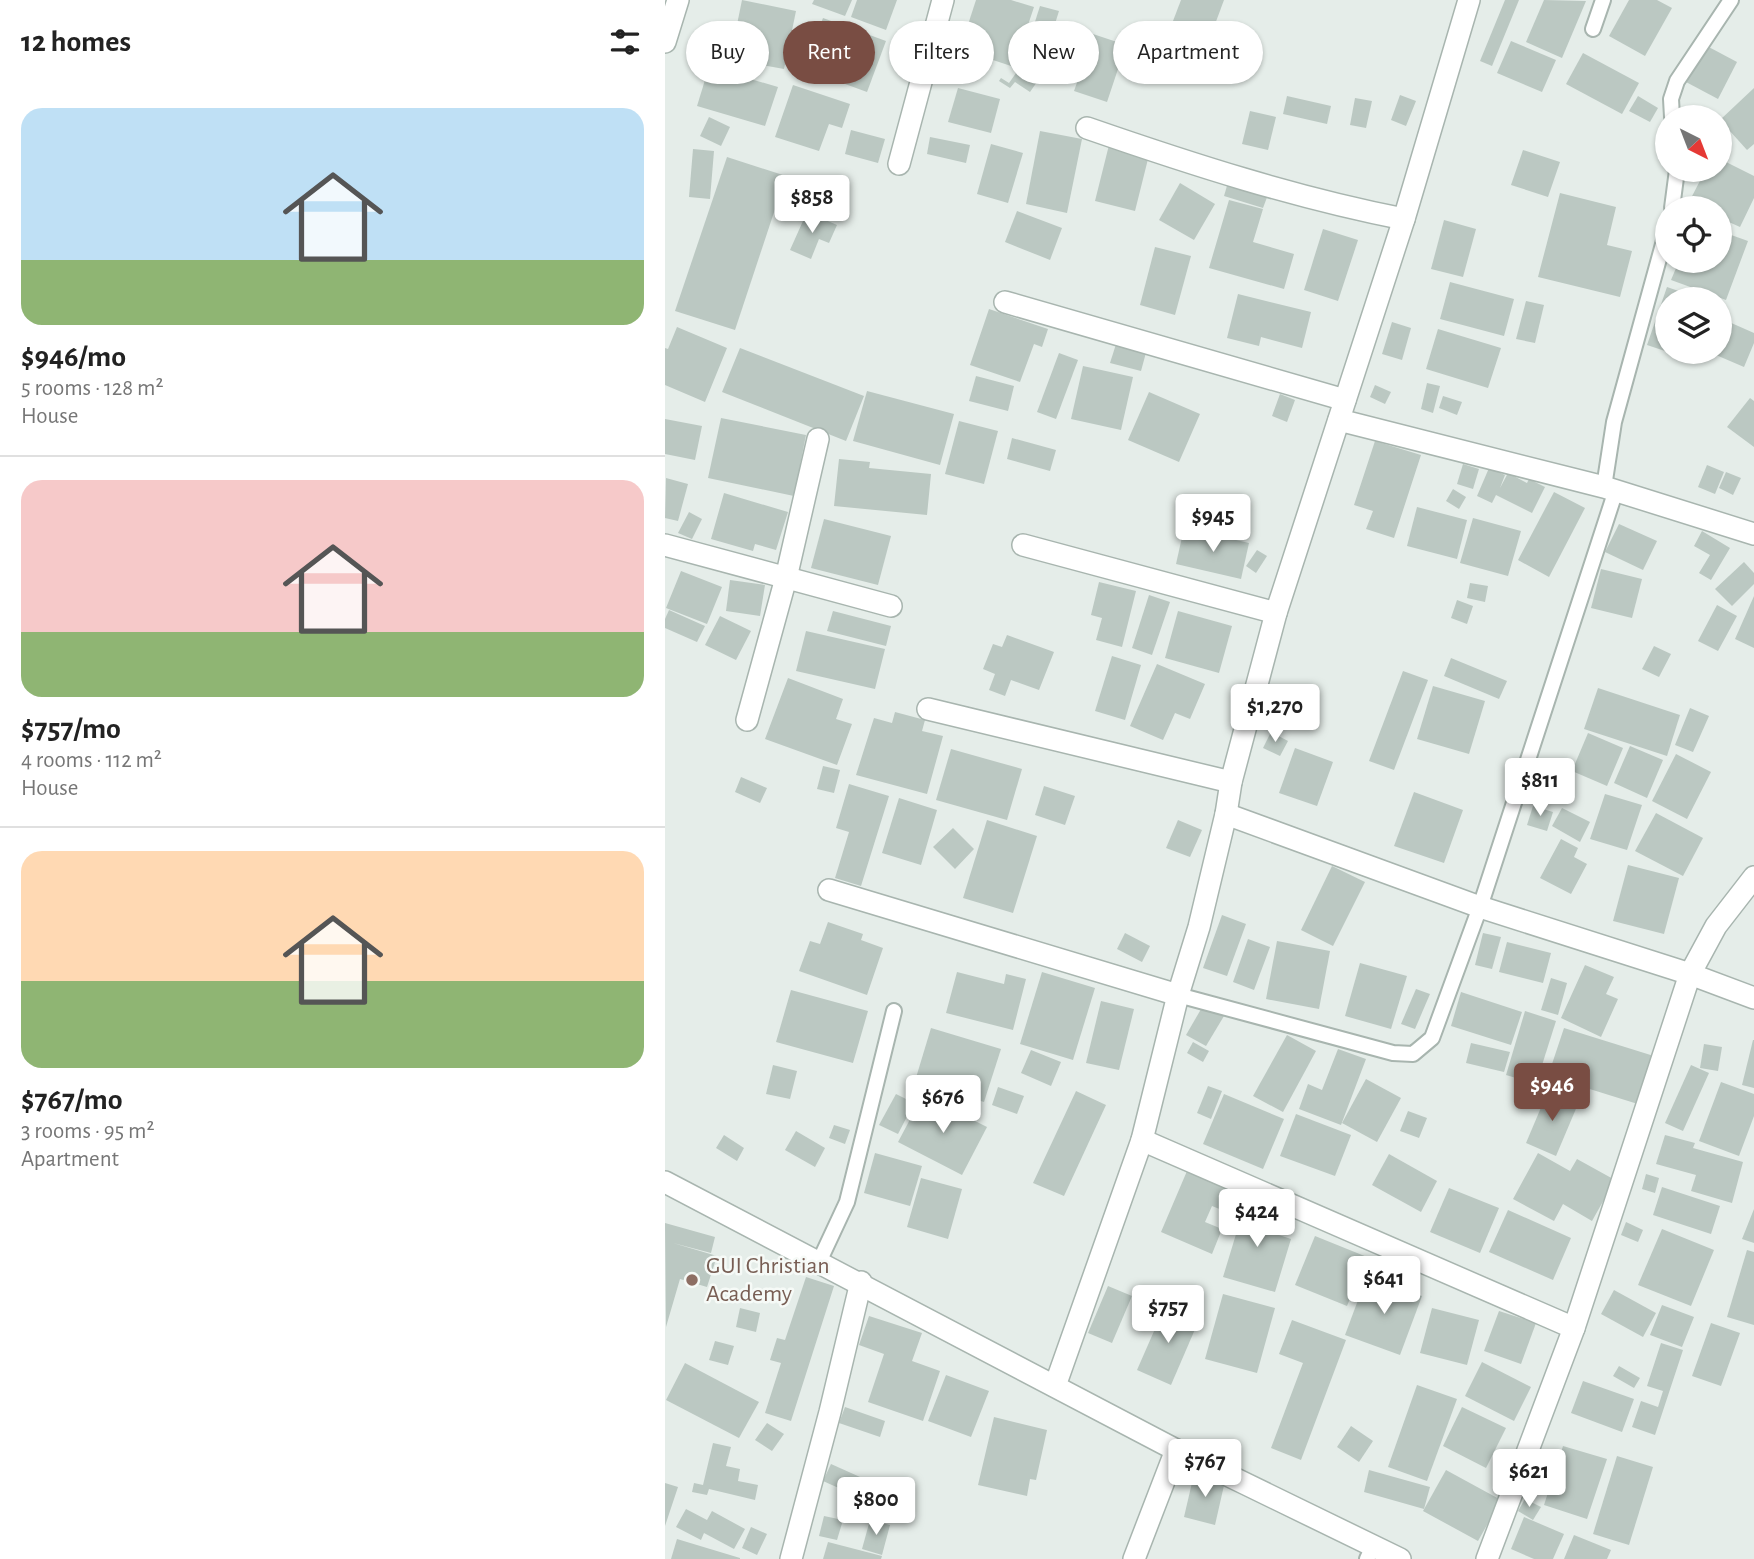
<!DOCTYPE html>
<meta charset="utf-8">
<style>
:root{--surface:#fff;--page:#f6f6f6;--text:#222;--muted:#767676;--line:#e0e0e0;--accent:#794d43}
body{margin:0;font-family:"Alegreya Sans",sans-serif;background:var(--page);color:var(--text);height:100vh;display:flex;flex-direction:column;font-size:26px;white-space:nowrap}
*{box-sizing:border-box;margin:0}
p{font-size:23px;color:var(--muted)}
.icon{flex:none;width:38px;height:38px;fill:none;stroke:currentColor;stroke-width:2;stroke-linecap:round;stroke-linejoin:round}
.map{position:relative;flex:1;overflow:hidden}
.drawer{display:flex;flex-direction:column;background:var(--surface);width:665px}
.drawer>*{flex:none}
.guide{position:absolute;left:21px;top:21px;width:665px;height:63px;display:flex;gap:14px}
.needle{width:46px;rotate:138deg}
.tools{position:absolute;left:990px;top:105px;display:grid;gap:14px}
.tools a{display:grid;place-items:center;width:77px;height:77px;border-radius:50%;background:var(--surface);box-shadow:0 2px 5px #0004;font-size:35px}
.price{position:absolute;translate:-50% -60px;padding:0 16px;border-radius:7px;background:#fff;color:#222;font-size:23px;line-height:46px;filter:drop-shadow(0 2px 4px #0008)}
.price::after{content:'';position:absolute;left:50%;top:42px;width:21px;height:16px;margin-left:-10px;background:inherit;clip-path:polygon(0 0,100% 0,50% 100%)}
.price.active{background:var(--accent);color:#fff}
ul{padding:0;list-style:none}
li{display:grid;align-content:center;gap:14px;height:371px;padding:0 21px}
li+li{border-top:2px solid var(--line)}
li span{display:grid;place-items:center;height:217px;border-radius:21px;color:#555}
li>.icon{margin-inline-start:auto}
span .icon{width:126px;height:126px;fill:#fffc;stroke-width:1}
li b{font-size:30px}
h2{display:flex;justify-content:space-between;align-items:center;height:84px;padding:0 21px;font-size:30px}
.chip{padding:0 24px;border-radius:32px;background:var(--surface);box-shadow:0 2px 5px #0004;font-size:24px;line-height:63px}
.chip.active{background:var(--accent);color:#fff}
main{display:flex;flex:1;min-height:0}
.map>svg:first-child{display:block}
.building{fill:#bbc8c2}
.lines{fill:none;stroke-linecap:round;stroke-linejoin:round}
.lane-casing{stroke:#a8b5af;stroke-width:18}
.street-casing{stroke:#a8b5af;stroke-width:24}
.lane{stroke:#fff;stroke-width:14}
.street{stroke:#fff;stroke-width:21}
.education-dot{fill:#8d6e63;stroke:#f6faf7;stroke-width:2.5}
.labels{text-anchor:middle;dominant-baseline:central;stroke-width:5;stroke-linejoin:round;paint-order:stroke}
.education-label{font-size:24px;fill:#785e54;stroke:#f6faf7;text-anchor:start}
</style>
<main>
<section class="drawer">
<h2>12 homes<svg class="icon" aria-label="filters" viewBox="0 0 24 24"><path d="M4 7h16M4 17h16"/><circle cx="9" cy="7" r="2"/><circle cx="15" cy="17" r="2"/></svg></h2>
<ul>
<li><span style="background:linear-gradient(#bfe0f5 70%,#8fb573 0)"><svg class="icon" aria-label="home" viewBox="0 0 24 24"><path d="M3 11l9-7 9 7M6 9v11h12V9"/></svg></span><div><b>$946/mo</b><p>5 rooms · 128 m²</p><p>House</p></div></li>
<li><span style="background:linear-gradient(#f6c9c9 70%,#8fb573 0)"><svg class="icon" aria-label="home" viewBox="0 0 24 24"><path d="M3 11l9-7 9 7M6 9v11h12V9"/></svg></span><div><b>$757/mo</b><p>4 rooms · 112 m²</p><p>House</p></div></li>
<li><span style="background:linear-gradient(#ffd9b3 60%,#8fb573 0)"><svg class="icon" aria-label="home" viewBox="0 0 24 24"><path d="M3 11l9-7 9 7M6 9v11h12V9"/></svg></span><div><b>$767/mo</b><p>3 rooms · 95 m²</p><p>Apartment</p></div></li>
</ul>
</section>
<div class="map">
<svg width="1089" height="1559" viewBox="0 0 1089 1559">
<rect width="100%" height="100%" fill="#e5ede9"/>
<g class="building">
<polygon points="77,0 131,11 119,69 65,59"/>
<polygon points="149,0 187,0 180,16 147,4"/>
<polygon points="192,0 232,0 221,30 186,17"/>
<polygon points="311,0 346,0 369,7 349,67 295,49"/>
<polygon points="516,0 559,0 546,35 508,21"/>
<polygon points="840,0 854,0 827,66 815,61"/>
<polygon points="879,0 921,1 897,58 861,42"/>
<polygon points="964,0 992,0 1007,8 980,56 944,36"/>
<polygon points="375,6 394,11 380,56 361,50"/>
<polygon points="158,18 221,41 202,92 139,69"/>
<polygon points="422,32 461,45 442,102 409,91 420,60 413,58"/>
<polygon points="846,41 891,60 877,92 832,73"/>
<polygon points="1040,45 1072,62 1053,99 1021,82"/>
<polygon points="365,53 383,66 365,92 350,82 345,88 334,81 336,78 344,83"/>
<polygon points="918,53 974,83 957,114 901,84"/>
<polygon points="44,67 113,87 100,126 32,106"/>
<polygon points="128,85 185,104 177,128 164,124 154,151 110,137"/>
<polygon points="293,88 335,99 326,133 283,122"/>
<polygon points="1089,88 1089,144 1082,150 1055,120"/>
<polygon points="735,95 751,101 741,126 726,120"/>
<polygon points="622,96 666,106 662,124 618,114"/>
<polygon points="973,96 993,108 985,122 964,111"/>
<polygon points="690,98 707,101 701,128 685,125"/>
<polygon points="585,111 611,117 603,150 577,144"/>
<polygon points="44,117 65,127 56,146 35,136"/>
<polygon points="186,130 220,139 213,163 180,154"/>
<polygon points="375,131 417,139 402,213 361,204"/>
<polygon points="265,137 305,145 301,163 262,154"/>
<polygon points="326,144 358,153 343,203 312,194"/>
<polygon points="444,145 484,155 470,211 430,201"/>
<polygon points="28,149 49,151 45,199 24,197"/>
<polygon points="858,150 895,162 883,197 846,185"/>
<polygon points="62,157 121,176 70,330 10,311"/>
<polygon points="1055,159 1089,176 1089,198 1075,227 1055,218 1055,208 1036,208 1024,202 1038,175 1043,177 1047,170 1055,170"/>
<polygon points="564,179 604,192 598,208 559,196"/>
<polygon points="515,183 550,204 529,240 494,220"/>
<polygon points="895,193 951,207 942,245 967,251 955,297 873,277"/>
<polygon points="564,200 598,209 588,242 629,254 619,289 544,268"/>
<polygon points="352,211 397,228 385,260 340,242"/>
<polygon points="142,212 172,225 164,243 154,239 146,259 125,250"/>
<polygon points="779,220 811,229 798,277 766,269"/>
<polygon points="658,229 693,240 673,301 639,290"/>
<polygon points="1055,231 1083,241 1061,300 1006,280 1014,261 1055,261"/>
<polygon points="490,247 526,256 510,315 475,305"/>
<polygon points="785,282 849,299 839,336 775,319"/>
<polygon points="1002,287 1031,297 1031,299 1003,299 1003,352 982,345"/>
<polygon points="573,294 646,312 637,348 596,337 594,346 562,338"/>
<polygon points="861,301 879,305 870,343 851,339"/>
<polygon points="324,309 383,329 377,347 369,344 355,382 305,365"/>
<polygon points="1055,318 1089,333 1089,343 1079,367 1044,352 1055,352"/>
<polygon points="727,322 746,328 737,360 717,354"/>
<polygon points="12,327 62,348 40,402 0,385 0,348 3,349"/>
<polygon points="773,329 836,348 823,388 761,369"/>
<polygon points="452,341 482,349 476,371 445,363"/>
<polygon points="75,348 199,396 181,441 57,392"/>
<polygon points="394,353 413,360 391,419 372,412"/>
<polygon points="418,366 468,377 456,430 406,419"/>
<polygon points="311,376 349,386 343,411 304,401"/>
<polygon points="762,383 775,386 768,413 756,409"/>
<polygon points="710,385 726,392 720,404 705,397"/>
<polygon points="202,391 289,414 275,465 188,441"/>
<polygon points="484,392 535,414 514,462 463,440"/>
<polygon points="615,394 630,400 622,422 607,416"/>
<polygon points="778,396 797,402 792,415 774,408"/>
<polygon points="1085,398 1089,401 1089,447 1062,427"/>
<polygon points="56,418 141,435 129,496 43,478"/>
<polygon points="0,419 37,426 30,460 0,454"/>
<polygon points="294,421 333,431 319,484 280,474"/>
<polygon points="347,438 391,450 385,471 342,459"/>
<polygon points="710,441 756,455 729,538 701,529 708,511 689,505"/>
<polygon points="174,459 205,462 204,468 266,474 262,515 169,506"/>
<polygon points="798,464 814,469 808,489 792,484"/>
<polygon points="1042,465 1059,472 1050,494 1033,487"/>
<polygon points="824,468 840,475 835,488 843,473 862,483 864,479 880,487 867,513 831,495 827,503 812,496"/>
<polygon points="1061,472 1076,478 1068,495 1054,488"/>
<polygon points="1,478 23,484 13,521 0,518"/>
<polygon points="788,489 801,497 794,509 781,501"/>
<polygon points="889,492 920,508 884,577 853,560"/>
<polygon points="59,493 123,512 111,550 90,544 88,551 46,539"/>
<polygon points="752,507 802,520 792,559 742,546"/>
<polygon points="24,512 37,519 27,539 13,533"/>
<polygon points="808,518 856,531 843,576 795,563"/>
<polygon points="159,519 226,536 213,585 146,568"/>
<polygon points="954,524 992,541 978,570 940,552"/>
<polygon points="519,528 584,543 576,579 511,564"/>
<polygon points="1037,531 1065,548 1046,580 1034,573 1045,555 1029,546"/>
<polygon points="592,550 602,556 591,573 581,566"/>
<polygon points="1079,562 1089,573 1089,584 1067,606 1050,589"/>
<polygon points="936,569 977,579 967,618 926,608"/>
<polygon points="16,571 57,587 42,624 1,608"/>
<polygon points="65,580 100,585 95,616 61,611"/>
<polygon points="434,582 471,591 457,647 431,640 437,618 426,615"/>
<polygon points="805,583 823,586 820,602 802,598"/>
<polygon points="484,595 505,602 487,655 467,648"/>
<polygon points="1089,596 1089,648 1070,639"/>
<polygon points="792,600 808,606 802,624 786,618"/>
<polygon points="1052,605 1072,616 1053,651 1033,641"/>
<polygon points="4,610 40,626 32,642 0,628 0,619"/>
<polygon points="168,611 226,626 221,646 162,631"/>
<polygon points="513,611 567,626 554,673 500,658"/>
<polygon points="55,616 86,631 71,660 40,645"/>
<polygon points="141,631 220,649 210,689 131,671"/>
<polygon points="342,635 389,652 374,690 346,680 340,696 324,690 330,674 318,669 328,644 337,647"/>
<polygon points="989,646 1006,654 994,677 977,669"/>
<polygon points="447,656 476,665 460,720 430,711"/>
<polygon points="786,658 842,681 834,699 779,676"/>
<polygon points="492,664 540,684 525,719 510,713 498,740 465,726"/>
<polygon points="738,671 763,680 729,770 704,761"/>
<polygon points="123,678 178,699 171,719 187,724 172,765 100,739"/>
<polygon points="768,686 820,701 804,754 752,739"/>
<polygon points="933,688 1015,715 1002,756 919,729"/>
<polygon points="1025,708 1044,716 1028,752 1010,745"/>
<polygon points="230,712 260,720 257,731 278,736 262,794 191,775 209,718 227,723"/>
<polygon points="606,732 623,741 615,756 598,748"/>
<polygon points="923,733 958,748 942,786 907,771"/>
<polygon points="965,746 998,760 982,798 949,783"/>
<polygon points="630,748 668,762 652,806 614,793"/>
<polygon points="286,749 357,769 342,820 271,800"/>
<polygon points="1011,754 1046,772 1022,819 987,801"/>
<polygon points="158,766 175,770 169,793 152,789"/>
<polygon points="76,777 102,788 95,803 70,792"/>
<polygon points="184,784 224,796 196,886 170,878 184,832 171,828"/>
<polygon points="379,786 410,796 400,825 370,815"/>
<polygon points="749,792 798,810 779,863 729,846"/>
<polygon points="940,794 977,805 962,850 925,839"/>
<polygon points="234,798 272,810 256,865 217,853"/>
<polygon points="868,806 888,812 882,831 862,825"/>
<polygon points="897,808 925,822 915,842 887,826"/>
<polygon points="991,813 1038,838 1018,876 970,851"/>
<polygon points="322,820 372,836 348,913 298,898"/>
<polygon points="513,820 537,830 525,857 501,848"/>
<polygon points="288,828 309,849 290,869 268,847"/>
<polygon points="896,839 913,848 909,857 922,864 906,894 875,878"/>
<polygon points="963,865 1014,878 999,934 948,921"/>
<polygon points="667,866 700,882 668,946 636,930"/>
<polygon points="557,915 581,924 562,976 538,968"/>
<polygon points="163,922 198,934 196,940 218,948 202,995 134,971 145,941 155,944"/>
<polygon points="460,933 485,946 477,962 452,949"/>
<polygon points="818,933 836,937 827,969 810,965"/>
<polygon points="583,939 605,947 589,990 568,982"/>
<polygon points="612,941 665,951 654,1009 601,999"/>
<polygon points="842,942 886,953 878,983 834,972"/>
<polygon points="695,963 742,976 726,1029 680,1016"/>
<polygon points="920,965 949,977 941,994 953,999 936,1037 896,1018"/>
<polygon points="292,972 339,984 341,974 361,979 348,1030 281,1013"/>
<polygon points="377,972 430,988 408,1060 355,1044"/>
<polygon points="886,978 902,983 893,1015 876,1010"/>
<polygon points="751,989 765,994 750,1029 736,1024"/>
<polygon points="126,990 203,1011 188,1063 111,1042"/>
<polygon points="796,992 857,1012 846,1045 786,1026"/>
<polygon points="436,1001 469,1009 454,1070 421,1063"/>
<polygon points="539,1004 559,1016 541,1046 521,1035"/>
<polygon points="860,1011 891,1021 871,1084 841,1075"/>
<polygon points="266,1028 336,1049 319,1102 250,1081"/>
<polygon points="899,1028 992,1057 976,1105 883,1076"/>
<polygon points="622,1035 651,1051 618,1112 588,1096"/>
<polygon points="1088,1040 1089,1040 1089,1088 1077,1085"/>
<polygon points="528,1042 544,1051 538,1062 522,1053"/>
<polygon points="806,1043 845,1052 839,1072 801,1063"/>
<polygon points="1039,1044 1057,1047 1053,1071 1035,1068"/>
<polygon points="673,1049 701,1059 676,1125 634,1109 643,1084 657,1090"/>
<polygon points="366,1050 396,1062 386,1086 356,1073"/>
<polygon points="108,1065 132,1071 125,1099 101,1094"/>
<polygon points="1026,1065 1044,1073 1018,1131 1000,1123"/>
<polygon points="701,1079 736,1098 712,1142 677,1123"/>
<polygon points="1056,1082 1089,1094 1089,1116 1074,1156 1034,1141"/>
<polygon points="543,1086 557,1091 546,1119 532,1113"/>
<polygon points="333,1087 359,1096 352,1114 327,1105"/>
<polygon points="411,1091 441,1105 399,1196 368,1183"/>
<polygon points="883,1091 913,1104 891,1156 861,1143"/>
<polygon points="231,1094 249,1103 233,1134 214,1125"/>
<polygon points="559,1094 619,1119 598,1169 538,1144"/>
<polygon points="258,1095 322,1127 297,1175 233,1142"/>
<polygon points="743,1111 762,1118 754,1138 735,1131"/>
<polygon points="631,1114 686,1135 670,1176 615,1156"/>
<polygon points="169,1125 185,1130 180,1144 164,1138"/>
<polygon points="131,1131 160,1148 150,1167 120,1150"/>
<polygon points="59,1135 79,1148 72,1161 51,1148"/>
<polygon points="1000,1135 1030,1143 1028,1148 1078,1162 1067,1203 1026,1191 1031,1175 991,1164"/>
<polygon points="210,1153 257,1166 245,1206 199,1193"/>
<polygon points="873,1153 905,1171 912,1159 950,1180 927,1221 898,1204 889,1221 848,1199"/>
<polygon points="724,1154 772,1181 756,1212 707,1185"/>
<polygon points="522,1171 571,1191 562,1212 547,1206 540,1222 557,1229 547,1254 496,1232"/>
<polygon points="981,1174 994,1178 990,1193 977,1189"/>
<polygon points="256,1178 297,1189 283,1239 242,1227"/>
<polygon points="997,1187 1055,1206 1046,1234 988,1215"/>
<polygon points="784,1188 834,1208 815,1253 765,1232"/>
<polygon points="582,1198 600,1204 597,1213 616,1218 611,1234 626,1239 610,1292 558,1277"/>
<polygon points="1089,1209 1089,1243 1077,1239"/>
<polygon points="843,1210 906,1238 888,1280 824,1252"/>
<polygon points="961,1222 978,1230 973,1242 956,1235"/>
<polygon points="0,1223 50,1237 46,1253 8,1243 52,1256 42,1287 15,1279 1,1327"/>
<polygon points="997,1229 1049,1250 1026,1306 973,1285"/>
<polygon points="650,1236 702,1257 682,1306 630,1285"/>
<polygon points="1082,1250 1089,1252 1089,1325 1062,1317"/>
<polygon points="702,1276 757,1296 735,1355 680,1335"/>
<polygon points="141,1277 169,1286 126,1421 100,1413 116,1363 105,1360 112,1338 120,1340"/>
<polygon points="443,1286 467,1296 447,1343 423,1333"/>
<polygon points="949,1290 991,1313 978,1337 936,1314"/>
<polygon points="558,1294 610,1308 592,1373 540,1359"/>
<polygon points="997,1305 1029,1317 1017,1347 985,1335"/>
<polygon points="500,1306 534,1320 506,1385 472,1370"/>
<polygon points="75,1308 95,1313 91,1332 71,1327"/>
<polygon points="767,1308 814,1320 802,1365 755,1353"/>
<polygon points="834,1311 871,1323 856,1364 819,1351"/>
<polygon points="204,1316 257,1333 247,1361 275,1371 258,1421 203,1402 219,1354 194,1345"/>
<polygon points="627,1320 681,1340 636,1460 606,1448 638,1363 614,1354"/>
<polygon points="1046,1323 1075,1333 1056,1386 1027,1376"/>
<polygon points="50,1341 69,1346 63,1365 44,1360"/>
<polygon points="996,1343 1018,1350 990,1435 967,1427 976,1401 993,1407 998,1391 982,1386"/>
<polygon points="817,1362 866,1387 849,1421 800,1396"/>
<polygon points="20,1363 94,1402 74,1438 1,1400"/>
<polygon points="954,1366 975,1378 969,1388 948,1376"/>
<polygon points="281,1375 324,1391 306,1437 263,1421"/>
<polygon points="918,1381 969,1399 957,1432 906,1413"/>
<polygon points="752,1385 792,1399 762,1481 723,1467"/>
<polygon points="180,1407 220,1421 215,1437 174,1423"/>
<polygon points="797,1407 841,1428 821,1468 778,1446"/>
<polygon points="329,1417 382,1430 371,1480 365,1479 362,1496 313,1485"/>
<polygon points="102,1423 119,1434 107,1451 90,1440"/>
<polygon points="686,1426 708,1441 694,1462 672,1447"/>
<polygon points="48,1443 66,1447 61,1466 75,1469 73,1481 93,1485 90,1500 44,1489 42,1495 27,1492 29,1483 38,1485"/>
<polygon points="898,1446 942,1459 922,1519 879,1505"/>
<polygon points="952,1456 988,1467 964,1545 928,1534"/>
<polygon points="166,1464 242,1498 234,1515 158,1481"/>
<polygon points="704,1470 765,1487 759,1509 699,1492"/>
<polygon points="781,1470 836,1500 813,1541 758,1511"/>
<polygon points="529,1474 560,1481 550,1525 519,1517"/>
<polygon points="0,1483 13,1487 0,1526"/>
<polygon points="860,1499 876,1507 868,1520 853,1511"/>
<polygon points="21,1509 42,1520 47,1511 80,1529 69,1549 39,1533 36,1540 11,1527"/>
<polygon points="159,1516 178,1520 172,1540 154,1536"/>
<polygon points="859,1517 899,1534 888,1559 869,1559 846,1549"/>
<polygon points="205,1520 225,1525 217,1555 197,1549"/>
<polygon points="86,1527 102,1534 92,1555 77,1548"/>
<polygon points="909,1535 946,1550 942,1559 899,1559"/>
<polygon points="12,1539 75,1558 75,1559 6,1559"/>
<polygon points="163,1542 217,1556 216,1559 158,1559"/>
</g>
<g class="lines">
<defs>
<g id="lane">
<polyline points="928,29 938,0"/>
<polyline points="1007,117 1006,99 1012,81 1066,0"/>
<polyline points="1007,208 1012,170"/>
<polyline points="939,487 949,422 1003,226"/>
<polyline points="513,995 728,1053 748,1054 767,1038 815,907 951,490"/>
<polyline points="154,1262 182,1202 229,1011"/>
<polyline points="702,1559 708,1546"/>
</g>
<g id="street">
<polyline points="0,42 13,0"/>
<path d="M422 128C526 164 631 198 739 219"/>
<polyline points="234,164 278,0"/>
<polyline points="340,302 680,400"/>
<polyline points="674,420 939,487 1089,534"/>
<polyline points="0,545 226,606"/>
<polyline points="358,545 611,613"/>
<polyline points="263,709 566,782"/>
<polyline points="82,720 121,578 153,439"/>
<polyline points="561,814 815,907 1025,974 1089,998"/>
<polyline points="164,890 513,995"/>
<polyline points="477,1140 909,1328"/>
<polyline points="0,1182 511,1450 735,1559"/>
<polyline points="390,1386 477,1140 513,995 534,927 561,814 566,782 611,613 739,219 804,0"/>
<polyline points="126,1559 165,1412 196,1282"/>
<polyline points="469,1559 511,1450"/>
<polyline points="822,1559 909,1328 1025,974 1051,926 1089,877"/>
</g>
</defs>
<use href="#lane" class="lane-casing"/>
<use href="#street" class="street-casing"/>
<use href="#lane" class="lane"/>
<use href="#street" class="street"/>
</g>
<circle class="education-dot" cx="27" cy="1280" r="7"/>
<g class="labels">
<g class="education-label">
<text x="41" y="1266">GUI Christian<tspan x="41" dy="28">Academy</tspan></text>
</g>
</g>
</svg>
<div class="tools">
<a><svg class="needle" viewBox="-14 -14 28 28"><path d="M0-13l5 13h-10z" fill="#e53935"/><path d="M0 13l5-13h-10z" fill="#767676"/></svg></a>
<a><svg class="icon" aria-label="locate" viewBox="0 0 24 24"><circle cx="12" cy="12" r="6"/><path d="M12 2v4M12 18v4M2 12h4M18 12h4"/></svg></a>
<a><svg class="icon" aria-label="layers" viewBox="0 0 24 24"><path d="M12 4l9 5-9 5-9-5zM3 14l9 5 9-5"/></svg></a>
</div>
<b class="price" style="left:147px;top:235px">$858</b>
<b class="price" style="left:548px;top:554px">$945</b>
<b class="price" style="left:610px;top:744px">$1,270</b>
<b class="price" style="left:875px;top:818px">$811</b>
<b class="price active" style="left:887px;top:1123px">$946</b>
<b class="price" style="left:278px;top:1135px">$676</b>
<b class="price" style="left:592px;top:1249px">$424</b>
<b class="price" style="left:719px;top:1316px">$641</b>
<b class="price" style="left:503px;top:1345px">$757</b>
<b class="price" style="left:540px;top:1499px">$767</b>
<b class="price" style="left:864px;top:1509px">$621</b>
<b class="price" style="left:211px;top:1537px">$800</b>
<div class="guide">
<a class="chip">Buy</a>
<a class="chip active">Rent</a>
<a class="chip">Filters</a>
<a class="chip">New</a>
<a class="chip">Apartment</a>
</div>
</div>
</main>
